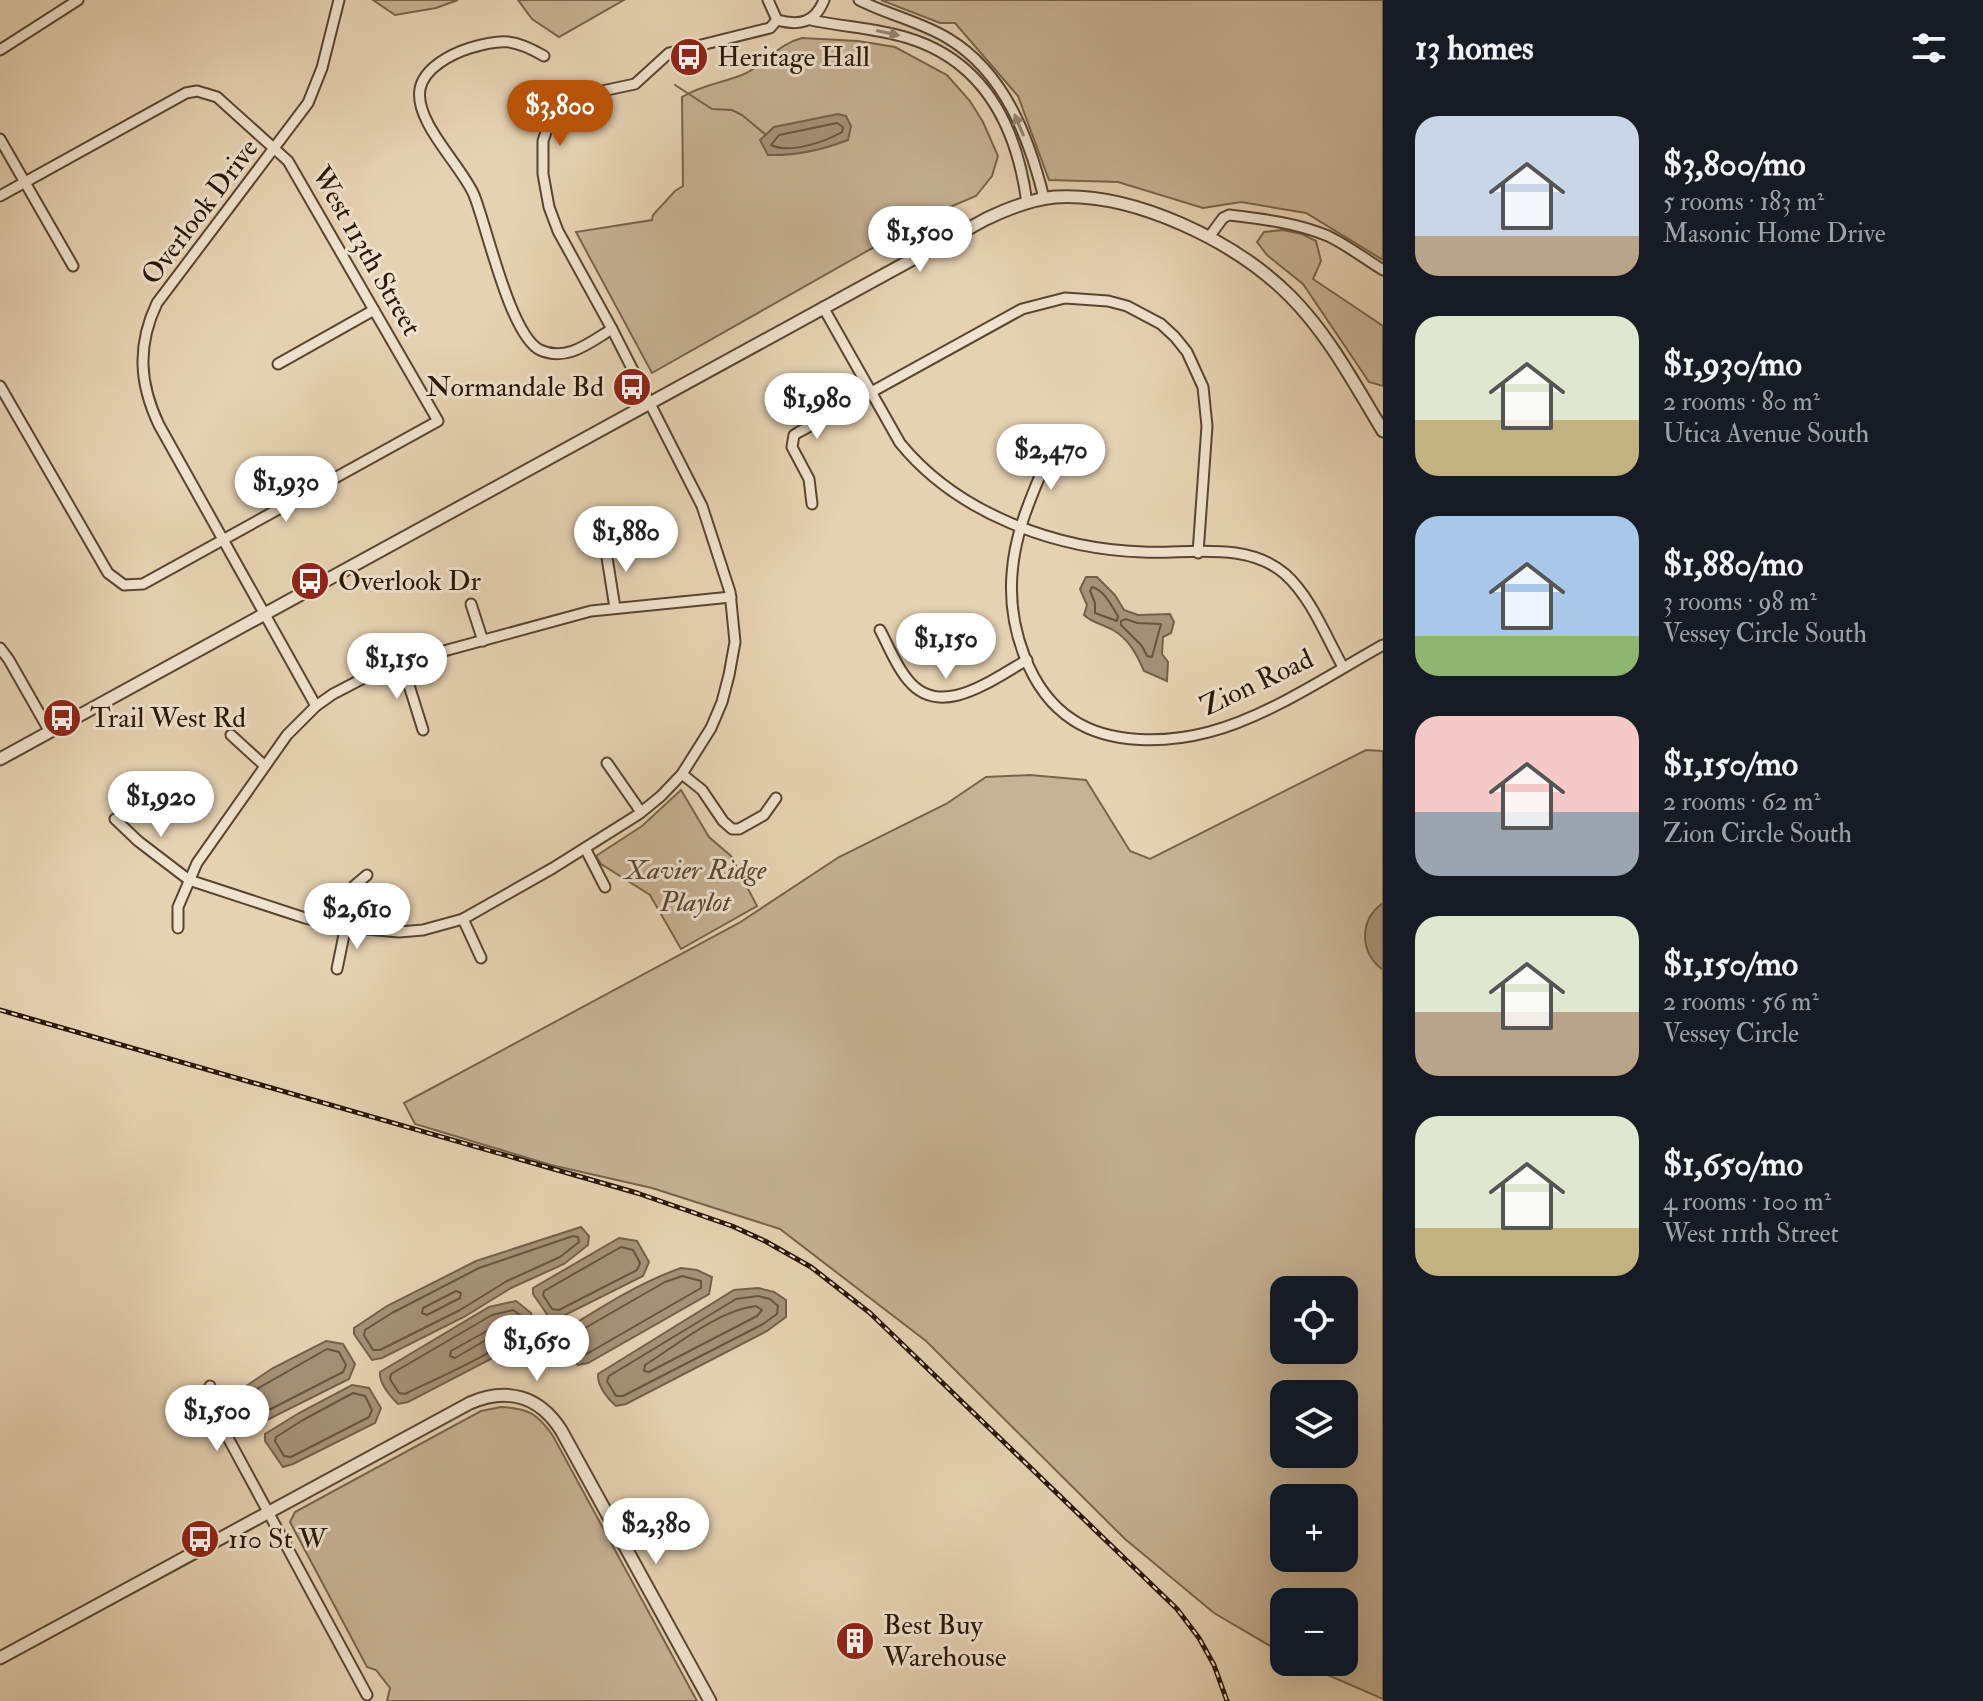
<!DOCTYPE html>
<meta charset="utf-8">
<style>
:root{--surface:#171b24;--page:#20242c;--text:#f1f3f6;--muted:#9ea1a6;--accent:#b45309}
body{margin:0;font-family:"IM FELL Double Pica",serif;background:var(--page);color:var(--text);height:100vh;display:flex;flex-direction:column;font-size:30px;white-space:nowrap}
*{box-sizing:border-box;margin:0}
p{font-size:26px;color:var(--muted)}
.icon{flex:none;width:44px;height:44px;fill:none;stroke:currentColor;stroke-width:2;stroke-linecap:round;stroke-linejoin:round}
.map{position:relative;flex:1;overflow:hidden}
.details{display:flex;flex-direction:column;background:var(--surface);width:600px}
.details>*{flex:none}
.fabs{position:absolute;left:1270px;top:1276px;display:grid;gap:16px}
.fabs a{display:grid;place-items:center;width:88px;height:88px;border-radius:16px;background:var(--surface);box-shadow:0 8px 32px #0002;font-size:40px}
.price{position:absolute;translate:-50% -68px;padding:0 18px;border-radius:28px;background:#fff;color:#222;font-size:26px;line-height:52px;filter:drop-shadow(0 2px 4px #0008)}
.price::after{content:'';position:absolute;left:50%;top:48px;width:24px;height:18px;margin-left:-12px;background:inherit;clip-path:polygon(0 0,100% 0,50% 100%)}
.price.selected{background:var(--accent);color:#fff}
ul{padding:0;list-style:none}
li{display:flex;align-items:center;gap:24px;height:200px;padding:0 32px}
li span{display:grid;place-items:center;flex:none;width:224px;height:160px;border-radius:24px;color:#555}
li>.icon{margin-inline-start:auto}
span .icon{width:96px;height:96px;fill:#fffc;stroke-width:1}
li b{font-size:34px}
h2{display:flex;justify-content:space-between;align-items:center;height:96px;padding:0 32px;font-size:34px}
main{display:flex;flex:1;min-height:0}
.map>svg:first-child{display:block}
.green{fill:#c6b295;stroke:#78644c;stroke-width:2;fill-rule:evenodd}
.water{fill:#a69278;stroke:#74604a;stroke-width:2}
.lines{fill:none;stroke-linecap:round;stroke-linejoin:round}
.shore{stroke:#68543e;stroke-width:2}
.stream{stroke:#74604a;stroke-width:2}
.minor-casing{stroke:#594530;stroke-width:13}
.tertiary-casing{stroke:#594530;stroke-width:15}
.minor{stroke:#efe2ce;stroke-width:9}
.tertiary{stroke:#efe2ce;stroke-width:11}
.rail-casing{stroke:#2a1604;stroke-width:5}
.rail{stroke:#efe2ce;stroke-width:2;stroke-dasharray:6;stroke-linecap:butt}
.oneway{fill:#968673}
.labels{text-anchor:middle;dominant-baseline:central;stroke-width:6;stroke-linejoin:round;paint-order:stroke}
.poi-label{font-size:28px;fill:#2a1604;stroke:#efe2ce;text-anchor:start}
.street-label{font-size:28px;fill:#2a1604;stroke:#efe2ce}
.park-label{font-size:28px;font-style:italic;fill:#594530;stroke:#efe2ce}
</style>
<main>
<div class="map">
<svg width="1383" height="1701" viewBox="0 0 1383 1701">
<rect width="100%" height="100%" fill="#e6d2b3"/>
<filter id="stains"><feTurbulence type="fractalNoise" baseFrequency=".0025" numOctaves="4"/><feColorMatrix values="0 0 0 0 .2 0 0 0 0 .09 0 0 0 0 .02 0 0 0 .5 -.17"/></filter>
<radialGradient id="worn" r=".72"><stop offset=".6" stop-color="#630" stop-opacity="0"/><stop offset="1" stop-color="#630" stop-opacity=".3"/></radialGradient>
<g class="green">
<polygon points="373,0 458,0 436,8 395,15"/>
<polygon points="518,0 624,0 559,37 532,19"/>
<polygon points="881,0 1383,0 1383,260 1306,213 1241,202 1203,208 1118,182 1049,180 1018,96 955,23 940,23"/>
<path d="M802 38 858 41 895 47 947 75 970 101 983 122 998 156 992 176 976 196 929 216 652 373 576 232 652 220 653 215 675 191 683 186 682 97C702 85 722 83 742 75 765 66 777 44 802 38Z"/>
<polygon points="1283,230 1302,234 1316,241 1321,261 1313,279 1383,326 1383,386 1369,382 1303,284 1267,255 1257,242 1264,232"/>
<path d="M1366 750 1383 751V1699L1298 1662H1344V1602H1284V1654L1214 1613 1125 1539 926 1341 780 1229 652 1188 551 1165 415 1124 404 1103 739 923 839 857 946 804 986 777 1030 775 1086 780 1130 851 1150 859ZM1284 1290H1344V1350H1284ZM1284 1394H1344V1454H1284ZM1284 1498H1344V1558H1284Z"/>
<polygon points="681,790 709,837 731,856 757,906 681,949 650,895 601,864 596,856 642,826"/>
<path d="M501 1407C528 1408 538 1414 553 1436L697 1701H387L390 1688 376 1670 367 1667 290 1522 295 1512 481 1411Z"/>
</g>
<g class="water">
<path d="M838 114 846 116 851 126 848 140C822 150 796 156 768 155L760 140 774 127Z"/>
<path d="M1086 577H1097L1115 595 1124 610 1138 615 1170 614 1174 622 1171 633 1163 637 1162 654 1168 662 1167 681 1144 671C1137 655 1129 639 1113 630 1103 624 1092 623 1084 615L1087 605 1080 589Z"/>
<path d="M1383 903V970C1359 953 1359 919 1383 903Z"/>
<polygon points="581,1227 589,1236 588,1245 564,1264 511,1288 464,1317 382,1358 372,1360 354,1334 354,1328 387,1306 476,1261"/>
<polygon points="619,1238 637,1241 649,1262 643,1276 561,1317 551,1320 533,1294 533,1288"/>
<path d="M681 1268 697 1270 712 1277 709 1294 588 1363 578 1365C570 1357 560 1344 560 1333 598 1309 638 1283 681 1268Z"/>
<path d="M758 1288 774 1292 786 1300V1317L767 1331 626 1404 616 1406C608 1399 597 1386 598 1374L734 1290Z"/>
<path d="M516 1301 531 1313 533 1325 526 1337 489 1360 408 1402 398 1404C390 1396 379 1383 380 1372L489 1307Z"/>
<polygon points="326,1341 343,1344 355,1364 349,1379 267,1420 257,1422 239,1396 240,1390 273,1368"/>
<polygon points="352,1385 369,1388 381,1408 375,1423 293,1464 283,1467 265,1441 265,1434 299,1413"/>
</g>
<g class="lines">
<g class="shore">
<path d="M837 123 843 127 842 132C825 142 789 154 771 145L779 135Z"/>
<path d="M1092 587C1104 590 1111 605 1118 616L1117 621 1095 613V603L1090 591Z"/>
<polygon points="1126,619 1137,623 1161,624 1152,657 1147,656 1142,646 1121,625 1121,621"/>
<polygon points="573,1236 578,1237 579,1242 560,1257 507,1281 460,1310 380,1350 373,1350 364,1335 365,1330 392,1313 479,1268"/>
<polygon points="621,1247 633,1250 640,1263 637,1270 559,1310 552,1309 543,1295 544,1291"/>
<polygon points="682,1276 701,1281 701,1288 585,1355 579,1355 570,1340 571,1336 665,1282"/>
<polygon points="456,1291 461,1293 460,1298 427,1315 422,1313 423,1308"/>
<polygon points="758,1296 770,1299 778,1306 777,1314 763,1324 623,1396 616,1396 607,1381 609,1376 736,1299"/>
<path d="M756 1306 762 1310 757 1316 649 1372 644 1371 645 1365C677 1345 719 1310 756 1306Z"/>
<path d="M513 1310 524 1318C524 1324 525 1325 521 1330 503 1350 433 1380 405 1394L399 1393 390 1379 391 1374 492 1315Z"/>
<polygon points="501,1323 504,1326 503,1330 455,1358 450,1356 451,1351"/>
<polygon points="327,1349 339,1352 346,1365 343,1372 265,1412 258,1412 249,1397 250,1393"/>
<polygon points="353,1393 365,1396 372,1410 369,1417 291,1457 284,1456 275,1441 276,1437 303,1420"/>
</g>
<polyline class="stream" points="675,85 712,109 732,110 742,115 766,135"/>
<defs>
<g id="minor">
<path d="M768 0 777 20C799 26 815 23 824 0"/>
<path d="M859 0C888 15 922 22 949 39 1005 73 1029 138 1044 198"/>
<path d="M811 20C843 27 877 28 908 38 986 62 1017 128 1027 203"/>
<polyline points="0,50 78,0"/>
<path d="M544 56C515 39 502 38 470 48 451 54 424 68 420 89 414 122 462 166 474 195 487 227 510 335 540 350 567 362 589 343 612 329"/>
<polyline points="0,139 73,266"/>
<polyline points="0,196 186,93 197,91 217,97 288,161 438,421 143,584 124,585 108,573 0,386"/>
<path d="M1209 237 1223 218 1229 215C1263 219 1297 223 1328 236 1347 245 1365 259 1383 270"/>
<path d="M823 307 900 443C957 513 1054 549 1143 552 1190 554 1247 541 1285 574 1311 597 1326 637 1343 667"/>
<polyline points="278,364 374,310"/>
<path d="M1052 447C1035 489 1015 528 1012 574 1008 625 1028 691 1073 720 1111 745 1167 743 1209 732 1269 716 1329 675 1383 645"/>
<polyline points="812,504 809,479 792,447 794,435 799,432 1022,309 1065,298 1108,301 1127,306 1161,324 1175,337 1187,352 1203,387 1207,426 1198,553"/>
<polyline points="605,545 615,608"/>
<polyline points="471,604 483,641"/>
<path d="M880 630C889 647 896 666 908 680 941 721 994 678 1027 660"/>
<polyline points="0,648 9,660 50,732"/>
<polyline points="402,663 423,730"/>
<path d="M316 706 159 425C139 383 137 345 157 303L308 103 322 68 339 0"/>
<polyline points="231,735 265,766"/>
<polyline points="607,763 641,812"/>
<polyline points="682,774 702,790 723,821 732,829 739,829 764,815 776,798"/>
<polyline points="115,819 138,841 189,880 305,918 344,927 399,932 423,930 463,919 553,868 639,814 661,796 682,774 711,728 722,702 729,675 735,642 730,592 702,506 612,329 558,231 549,207 543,174 543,141 548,126 588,94 635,84 669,53 770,28 777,20"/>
<polyline points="585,848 605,887"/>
<polyline points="463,919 481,958"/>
<polyline points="178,928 178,907 197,863 287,735 316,706 333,694 385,667 591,611 731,597"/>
<polyline points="337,969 354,886 367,875"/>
<polyline points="210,1386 207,1399 367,1695"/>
</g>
<g id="tertiary">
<path d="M0 759 986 219C1007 209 1031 199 1055 197 1134 192 1235 241 1290 296 1329 335 1355 385 1383 431"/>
<path d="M0 1658 470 1403C507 1387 539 1396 561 1430L710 1701"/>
</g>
</defs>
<use href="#minor" class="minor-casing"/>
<use href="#tertiary" class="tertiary-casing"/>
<use href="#minor" class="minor"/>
<use href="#tertiary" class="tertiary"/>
<defs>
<polyline id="rail" points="0,1010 637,1193 732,1226 765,1241 811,1267 870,1313 1177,1609 1199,1638 1214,1665 1227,1701"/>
</defs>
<use href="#rail" class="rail-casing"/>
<use href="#rail" class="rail"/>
</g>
<defs><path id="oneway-solid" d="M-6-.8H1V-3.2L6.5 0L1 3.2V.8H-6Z" transform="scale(2)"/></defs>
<g class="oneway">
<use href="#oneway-solid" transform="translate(888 33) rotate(12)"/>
<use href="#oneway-solid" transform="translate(1019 125) rotate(-113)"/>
</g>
<defs>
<symbol id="bus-disc" viewBox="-11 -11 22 22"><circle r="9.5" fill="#8f2418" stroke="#efe2ce"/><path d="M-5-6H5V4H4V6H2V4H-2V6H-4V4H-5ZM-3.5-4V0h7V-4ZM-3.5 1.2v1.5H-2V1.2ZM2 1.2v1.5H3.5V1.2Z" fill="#fff"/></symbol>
<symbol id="building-disc" viewBox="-11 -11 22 22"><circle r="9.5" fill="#8f2418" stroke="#efe2ce"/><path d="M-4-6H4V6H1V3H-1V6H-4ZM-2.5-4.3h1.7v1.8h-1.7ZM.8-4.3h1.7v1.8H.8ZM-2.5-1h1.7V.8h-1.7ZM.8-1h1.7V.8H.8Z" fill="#fff"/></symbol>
</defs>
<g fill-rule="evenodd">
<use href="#bus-disc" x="667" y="35" width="44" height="44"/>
<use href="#bus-disc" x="610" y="365" width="44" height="44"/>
<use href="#bus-disc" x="288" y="559" width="44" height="44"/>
<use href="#bus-disc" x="40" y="696" width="44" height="44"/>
<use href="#bus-disc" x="178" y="1517" width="44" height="44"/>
<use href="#building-disc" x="833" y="1619" width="44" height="44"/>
</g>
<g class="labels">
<g class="poi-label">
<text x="717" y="57">Heritage Hall</text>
<text x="604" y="387" text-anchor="end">Normandale Bd</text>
<text x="338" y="581">Overlook Dr</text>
<text x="90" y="718">Trail West Rd</text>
<text x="228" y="1539">110 St W</text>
<text x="883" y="1625">Best Buy<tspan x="883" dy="32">Warehouse</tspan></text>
</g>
<g class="street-label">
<text transform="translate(200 212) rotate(-53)">Overlook Drive</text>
<text transform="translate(366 251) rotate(60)">West 113th Street</text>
<text transform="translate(1257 683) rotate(-25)">Zion Road</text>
</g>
<g class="park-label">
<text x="695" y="870">Xavier Ridge<tspan x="695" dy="32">Playlot</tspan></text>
</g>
</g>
<rect width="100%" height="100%" filter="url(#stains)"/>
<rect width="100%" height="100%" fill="url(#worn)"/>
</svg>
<div class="fabs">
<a><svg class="icon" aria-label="locate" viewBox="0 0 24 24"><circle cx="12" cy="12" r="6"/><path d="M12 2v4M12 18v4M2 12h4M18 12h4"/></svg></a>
<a><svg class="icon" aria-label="layers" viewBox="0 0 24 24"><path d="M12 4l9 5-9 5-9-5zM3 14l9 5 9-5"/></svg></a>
<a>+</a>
<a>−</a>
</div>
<b class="price selected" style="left:560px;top:148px">$3,800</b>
<b class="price" style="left:920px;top:274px">$1,500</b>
<b class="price" style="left:817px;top:441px">$1,980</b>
<b class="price" style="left:1051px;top:492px">$2,470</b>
<b class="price" style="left:286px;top:524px">$1,930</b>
<b class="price" style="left:626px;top:574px">$1,880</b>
<b class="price" style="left:946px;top:681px">$1,150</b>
<b class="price" style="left:397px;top:701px">$1,150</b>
<b class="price" style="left:161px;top:839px">$1,920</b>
<b class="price" style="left:357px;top:951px">$2,610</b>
<b class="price" style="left:537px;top:1383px">$1,650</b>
<b class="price" style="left:217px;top:1453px">$1,500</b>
<b class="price" style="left:656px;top:1566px">$2,380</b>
</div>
<section class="details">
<h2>13 homes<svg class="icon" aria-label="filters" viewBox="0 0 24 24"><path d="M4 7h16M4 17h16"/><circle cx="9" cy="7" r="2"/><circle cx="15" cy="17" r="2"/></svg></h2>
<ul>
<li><span style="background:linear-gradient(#c9d6e8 75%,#b9a48a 0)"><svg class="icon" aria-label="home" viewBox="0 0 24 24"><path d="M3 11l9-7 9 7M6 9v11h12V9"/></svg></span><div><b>$3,800/mo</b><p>5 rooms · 183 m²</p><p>Masonic Home Drive</p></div></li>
<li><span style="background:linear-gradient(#dfe7d0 65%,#c2b280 0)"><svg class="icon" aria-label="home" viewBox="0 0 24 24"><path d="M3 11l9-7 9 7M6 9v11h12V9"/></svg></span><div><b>$1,930/mo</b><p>2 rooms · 80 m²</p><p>Utica Avenue South</p></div></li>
<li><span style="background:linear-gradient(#a9c7e8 75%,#8fb573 0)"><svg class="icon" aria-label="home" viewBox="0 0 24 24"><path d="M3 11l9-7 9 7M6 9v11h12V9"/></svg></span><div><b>$1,880/mo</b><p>3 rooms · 98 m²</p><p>Vessey Circle South</p></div></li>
<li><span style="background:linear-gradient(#f6c9c9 60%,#9aa5b1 0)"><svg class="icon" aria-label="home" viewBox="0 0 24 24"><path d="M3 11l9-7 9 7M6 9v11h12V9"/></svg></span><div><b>$1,150/mo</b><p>2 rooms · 62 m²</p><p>Zion Circle South</p></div></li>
<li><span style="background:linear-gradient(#dfe7d0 60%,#b9a48a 0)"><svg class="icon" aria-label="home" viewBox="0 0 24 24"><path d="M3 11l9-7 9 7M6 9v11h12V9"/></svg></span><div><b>$1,150/mo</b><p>2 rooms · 56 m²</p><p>Vessey Circle</p></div></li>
<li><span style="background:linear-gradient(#dfe7d0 70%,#c2b280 0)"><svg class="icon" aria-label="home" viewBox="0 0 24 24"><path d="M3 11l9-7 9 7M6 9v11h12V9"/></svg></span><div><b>$1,650/mo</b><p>4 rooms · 100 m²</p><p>West 111th Street</p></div></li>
</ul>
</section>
</main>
